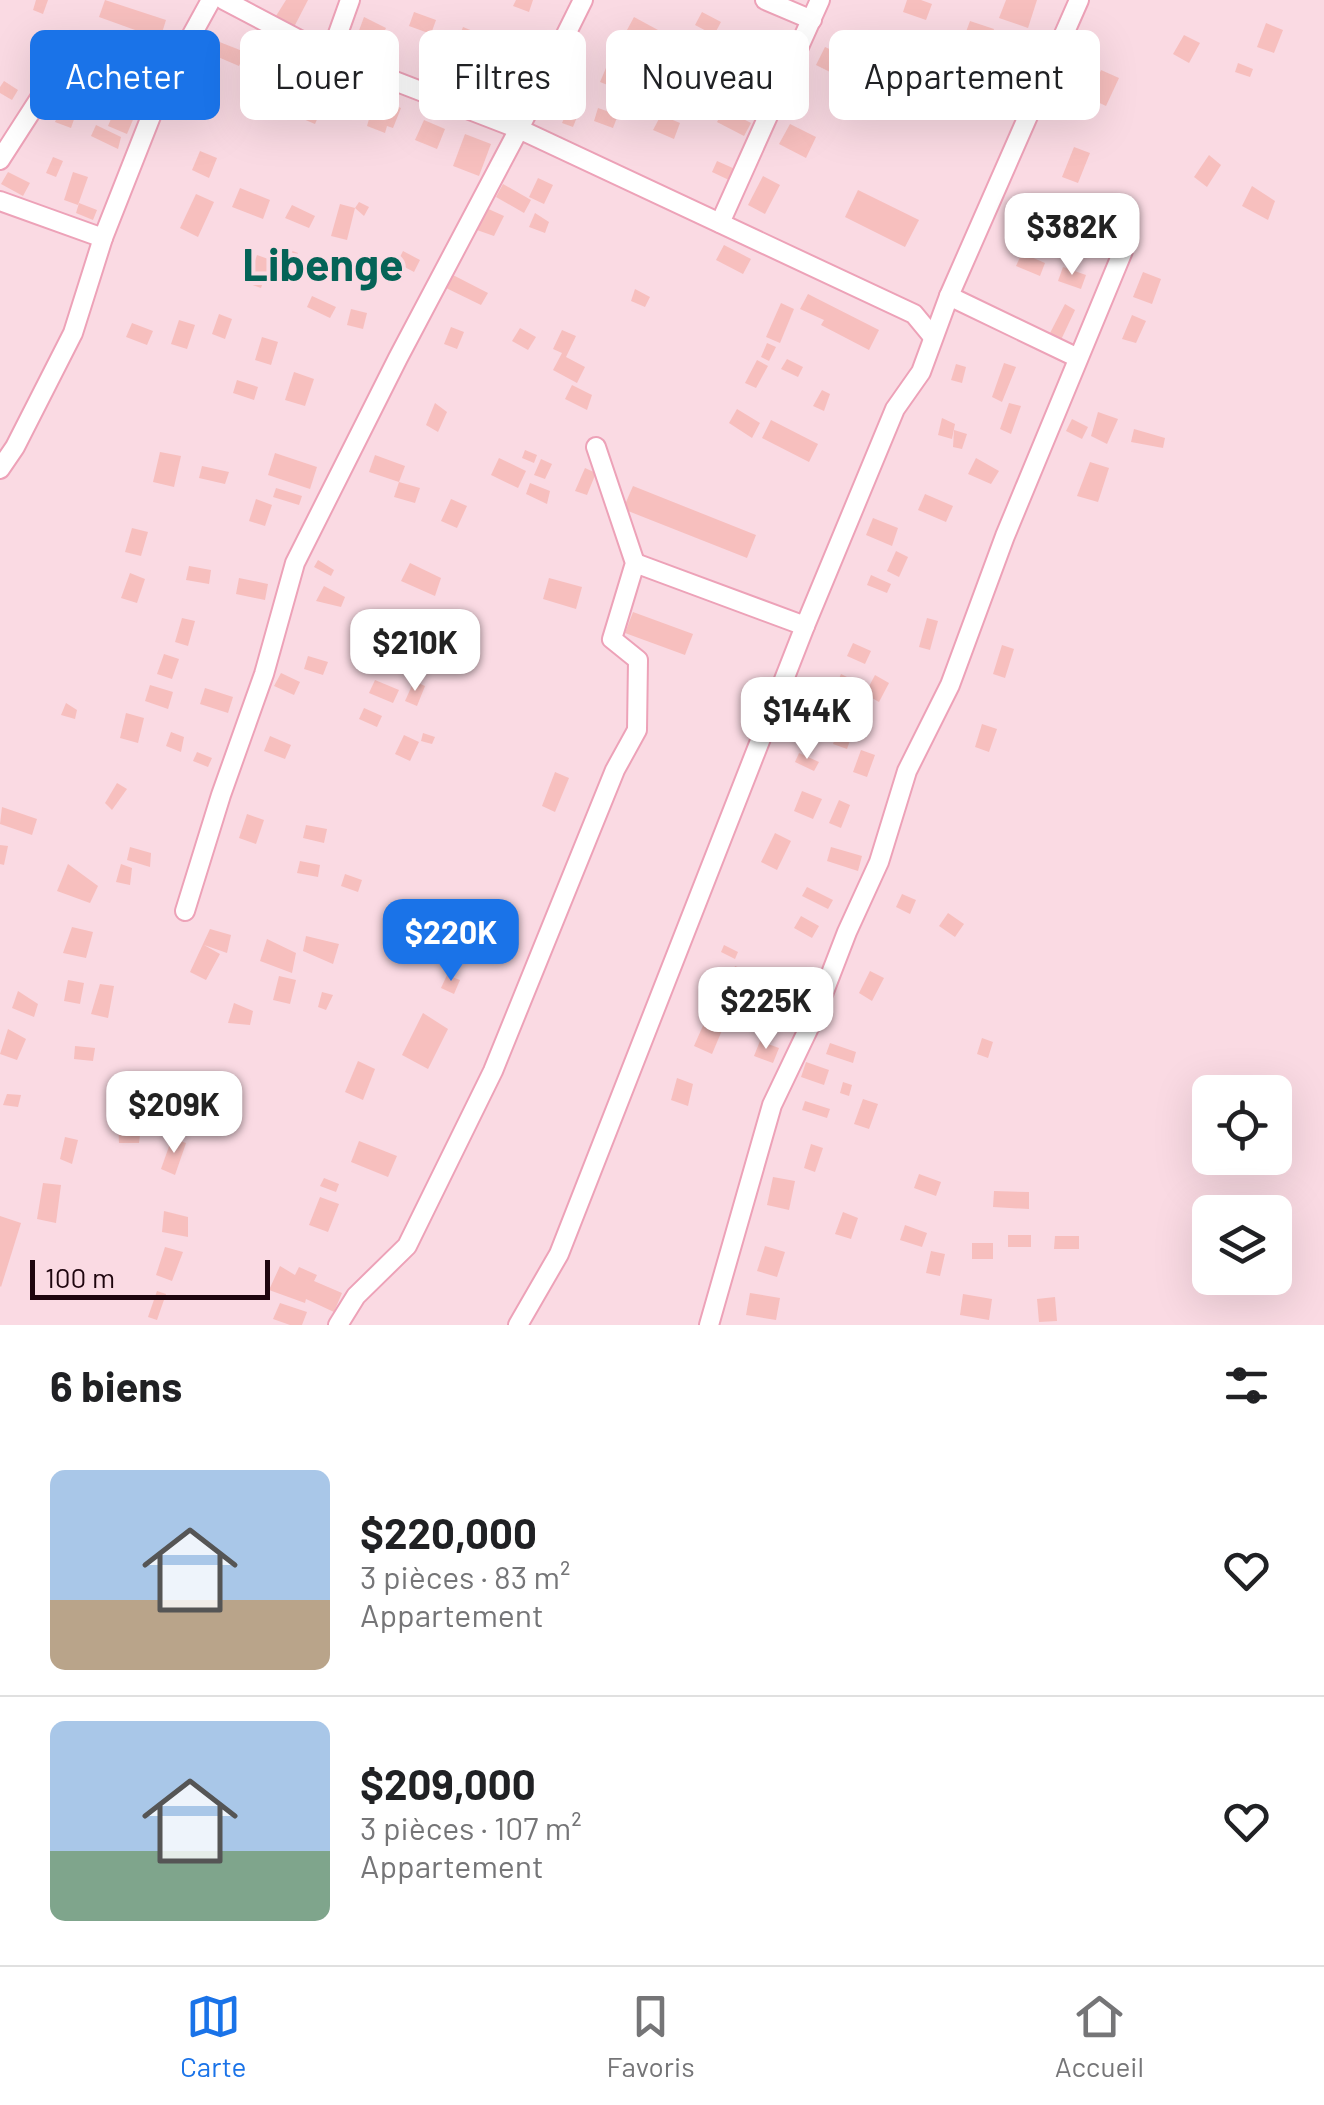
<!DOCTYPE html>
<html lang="fr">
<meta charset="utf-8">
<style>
:root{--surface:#fff;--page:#f2f2f2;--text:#202124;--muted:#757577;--line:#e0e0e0;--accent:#1a73e8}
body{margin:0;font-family:Barlow,sans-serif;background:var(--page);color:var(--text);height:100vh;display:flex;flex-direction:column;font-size:38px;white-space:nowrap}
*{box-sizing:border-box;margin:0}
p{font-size:32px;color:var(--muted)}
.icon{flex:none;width:55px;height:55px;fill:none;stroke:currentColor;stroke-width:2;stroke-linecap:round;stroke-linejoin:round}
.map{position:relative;height:1325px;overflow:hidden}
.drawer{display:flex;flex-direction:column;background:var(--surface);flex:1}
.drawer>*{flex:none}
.top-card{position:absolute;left:30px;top:30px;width:1265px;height:90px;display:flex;gap:20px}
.buttons{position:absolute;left:1192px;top:1075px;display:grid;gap:20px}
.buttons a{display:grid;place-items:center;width:100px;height:100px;border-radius:15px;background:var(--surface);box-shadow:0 10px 40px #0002;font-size:50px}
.scale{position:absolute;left:30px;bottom:25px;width:240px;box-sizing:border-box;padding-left:10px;border:5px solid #1e050e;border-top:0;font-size:28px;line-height:35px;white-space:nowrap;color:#1e050e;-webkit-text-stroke:8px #fadae3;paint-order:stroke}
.price{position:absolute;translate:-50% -85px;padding:0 22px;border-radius:20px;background:#fff;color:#222;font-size:32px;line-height:65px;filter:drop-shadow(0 2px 5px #0008)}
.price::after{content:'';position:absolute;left:50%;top:60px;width:30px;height:22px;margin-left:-15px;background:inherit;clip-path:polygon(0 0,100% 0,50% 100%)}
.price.active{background:var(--accent);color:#fff}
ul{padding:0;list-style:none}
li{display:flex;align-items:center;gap:30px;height:250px;padding:0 50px}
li+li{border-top:2px solid var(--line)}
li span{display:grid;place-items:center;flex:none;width:280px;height:200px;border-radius:15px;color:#555}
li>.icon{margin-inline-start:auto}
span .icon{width:120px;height:120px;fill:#fffc;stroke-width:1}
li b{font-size:42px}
h2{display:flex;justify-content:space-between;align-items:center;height:120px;padding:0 50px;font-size:42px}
.tag{padding:0 35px;border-radius:15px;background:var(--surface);box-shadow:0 10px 40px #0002;font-size:35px;line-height:90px}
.tag.active{background:var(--accent);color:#fff}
.tabs{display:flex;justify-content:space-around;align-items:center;height:140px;border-top:2px solid var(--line);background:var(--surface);font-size:28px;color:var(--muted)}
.tabs a{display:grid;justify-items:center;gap:5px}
.tabs .active{color:var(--accent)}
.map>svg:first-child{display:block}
.building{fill:#f7bfbe}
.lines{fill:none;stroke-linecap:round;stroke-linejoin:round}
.minor-casing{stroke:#eda2b8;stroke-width:22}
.minor{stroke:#fff;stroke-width:18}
.labels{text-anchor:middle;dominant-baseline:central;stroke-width:8;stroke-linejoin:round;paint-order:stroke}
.town-label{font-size:45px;font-weight:bold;fill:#056357;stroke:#fadae3}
</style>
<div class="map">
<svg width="1324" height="1325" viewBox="0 0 1324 1325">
<rect width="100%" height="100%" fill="#fadae3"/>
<g class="building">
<polygon points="36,0 48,0 43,14 33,10"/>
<polygon points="105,0 166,20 160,39 99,17"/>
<polygon points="286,0 308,0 294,27 276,16"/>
<polygon points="516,0 533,0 529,12 513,6"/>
<polygon points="907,0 921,0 932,4 926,20 903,12"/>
<polygon points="1006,0 1037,0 1028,28 999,18"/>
<polygon points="414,12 436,20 431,34 409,26"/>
<polygon points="702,12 721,22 714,35 695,25"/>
<polygon points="364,17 386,28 374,54 354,44"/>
<polygon points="634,17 658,30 651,43 627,30"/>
<polygon points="970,21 994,29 988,50 963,40"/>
<polygon points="1266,23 1283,30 1274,53 1257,47"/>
<polygon points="463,27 485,36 480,49 458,40"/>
<polygon points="767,32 793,44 785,63 758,51"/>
<polygon points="1184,35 1200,43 1189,63 1173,54"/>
<polygon points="217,41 245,52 239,66 211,54"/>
<polygon points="825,47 849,58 840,77 816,65"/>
<polygon points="512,53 534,61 529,74 507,65"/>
<polygon points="265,57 287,66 278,88 255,79"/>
<polygon points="455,59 470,65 462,84 448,78"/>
<polygon points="114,60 130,66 128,74 111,67"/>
<polygon points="609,61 619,65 610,86 600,82"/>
<polygon points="1238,63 1253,69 1250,77 1235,72"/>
<polygon points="693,65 710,74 704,86 686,77"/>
<polygon points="1101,70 1119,78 1106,106 1089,98"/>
<polygon points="853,77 883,88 874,109 844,98"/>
<polygon points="4,81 18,90 12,100 0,93 0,87"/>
<polygon points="735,95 749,102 743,119 731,107"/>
<polygon points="66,96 81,99 71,128 55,122"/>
<polygon points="296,96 323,106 315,124 289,113"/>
<polygon points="371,96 401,108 393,128 387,126 385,133 367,126 369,119 363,116"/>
<polygon points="116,107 135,115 127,134 108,126"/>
<polygon points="569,107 579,112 573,127 562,123"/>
<polygon points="598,108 618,115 613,128 594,121"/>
<polygon points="724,109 751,123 744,136 717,122"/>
<polygon points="661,115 680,123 674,139 653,130"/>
<polygon points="424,120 445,129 437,149 415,140"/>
<polygon points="790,124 816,137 806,158 779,144"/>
<polygon points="96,125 121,137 118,149 91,136"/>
<polygon points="465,134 491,144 479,176 453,166"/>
<polygon points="1074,147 1090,153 1078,183 1062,177"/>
<polygon points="200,151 217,158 209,178 192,170"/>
<polygon points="1209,155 1221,165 1207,187 1194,177"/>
<polygon points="53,157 63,161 56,177 46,173"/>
<polygon points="717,161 735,169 729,180 712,172"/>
<polygon points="8,172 30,183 23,196 1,184"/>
<polygon points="73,172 88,177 78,205 64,200"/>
<polygon points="763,176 780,185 765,214 748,205"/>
<polygon points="538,178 553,185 544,204 529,197"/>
<polygon points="503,184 531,200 524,213 496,197"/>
<polygon points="1252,186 1275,201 1268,220 1242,206"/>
<polygon points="240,188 270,200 263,219 232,207"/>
<polygon points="858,190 919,220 905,247 845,217"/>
<polygon points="196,194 214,202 198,237 180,228"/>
<polygon points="1035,197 1048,204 1038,225 1026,220"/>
<polygon points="359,202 369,207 364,216 355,208"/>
<polygon points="79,203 97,210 93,220 76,213"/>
<polygon points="340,204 355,208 347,240 331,236"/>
<polygon points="292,205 315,216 309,228 285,218"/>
<polygon points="484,207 504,216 494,236 474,229"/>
<polygon points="535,213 549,222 545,233 529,227"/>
<polygon points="273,244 298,253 293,266 269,257"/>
<polygon points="724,245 751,259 743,274 716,260"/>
<polygon points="403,251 420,260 414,272 397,263"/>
<polygon points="1022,253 1045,263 1040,276 1016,266"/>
<polygon points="257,255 271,260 261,288 247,283"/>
<polygon points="1063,267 1086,275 1081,289 1058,281"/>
<polygon points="1143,272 1161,279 1152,304 1133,297"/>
<polygon points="451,274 488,293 481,305 444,287"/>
<polygon points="635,289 650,297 645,307 631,301"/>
<polygon points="808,294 879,330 869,350 821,325 824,320 800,309"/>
<polygon points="312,296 336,307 330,318 307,307"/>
<polygon points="781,303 794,309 780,343 766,337"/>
<polygon points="1065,304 1075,310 1060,342 1049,335"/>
<polygon points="351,309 367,313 363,329 347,325"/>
<polygon points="219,314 232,319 225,339 212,334"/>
<polygon points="1132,315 1146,321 1136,343 1122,339"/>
<polygon points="179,320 195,325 187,349 171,344"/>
<polygon points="132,323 153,331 147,345 126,337"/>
<polygon points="451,327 464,332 457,349 444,344"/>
<polygon points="520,328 536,337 528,350 512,341"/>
<polygon points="562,330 576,336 566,357 585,367 577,383 553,370 562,353 553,349"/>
<polygon points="262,337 278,342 271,365 255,360"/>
<polygon points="767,343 776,347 769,361 761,357"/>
<polygon points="787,359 803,367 798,377 781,369"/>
<polygon points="757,360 768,366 756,388 745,383"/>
<polygon points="1004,363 1016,367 1002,402 992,397"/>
<polygon points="956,364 966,367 962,383 951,380"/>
<polygon points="294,372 314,379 305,406 285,400"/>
<polygon points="237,380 258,387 254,400 233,393"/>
<polygon points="572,385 592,395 587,410 565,399"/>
<polygon points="822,390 830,394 824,411 813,406"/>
<polygon points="435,403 447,412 438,432 426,425"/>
<polygon points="1009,403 1021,406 1011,434 1000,429"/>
<polygon points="737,409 760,423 752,438 729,423"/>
<polygon points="1098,412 1118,419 1107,444 1091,436"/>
<polygon points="942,418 955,424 952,439 938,435"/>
<polygon points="1072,419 1088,427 1082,439 1066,431"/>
<polygon points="771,420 818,444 809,462 762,438"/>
<polygon points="1134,429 1165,438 1163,448 1131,442"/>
<polygon points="954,430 967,434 962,449 953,447"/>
<polygon points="525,450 537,455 534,463 522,458"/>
<polygon points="160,452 181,456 174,487 153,482"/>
<polygon points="275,453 317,467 310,489 268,475"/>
<polygon points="375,455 405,466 399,482 369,472"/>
<polygon points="499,458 526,471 518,488 491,475"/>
<polygon points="976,458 999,471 991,484 968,474"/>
<polygon points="541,459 552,464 545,479 534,475"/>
<polygon points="1090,462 1109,468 1098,502 1077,496"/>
<polygon points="202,466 229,472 225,484 199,478"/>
<polygon points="585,468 596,473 587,495 575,491"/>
<polygon points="399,482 420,488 415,503 394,497"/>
<polygon points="530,483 550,491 547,504 526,494"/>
<polygon points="633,486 756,535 747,558 623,509"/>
<polygon points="276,488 302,496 299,505 273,497"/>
<polygon points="925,494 953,506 946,522 918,510"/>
<polygon points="256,499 272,505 265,526 249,521"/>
<polygon points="451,499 467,506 457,528 441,521"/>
<polygon points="873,518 898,528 892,546 866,535"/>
<polygon points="132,528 148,532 141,556 125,552"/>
<polygon points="896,551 908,557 899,577 887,571"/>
<polygon points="318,560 334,570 331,576 314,567"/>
<polygon points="410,563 441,578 435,596 401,581"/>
<polygon points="189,566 211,570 209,584 186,580"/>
<polygon points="130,573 145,579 137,603 121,598"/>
<polygon points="871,575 891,584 887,593 867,585"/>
<polygon points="239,578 268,584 265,600 236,594"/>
<polygon points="549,578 582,587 576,609 543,599"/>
<polygon points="324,586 345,597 341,607 316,601"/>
<polygon points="633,612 693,634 685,655 625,633"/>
<polygon points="182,618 195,621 188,646 175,642"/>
<polygon points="927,618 938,621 930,650 919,647"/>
<polygon points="455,629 465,634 461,659 449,655"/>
<polygon points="853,643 871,651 865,664 847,656"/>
<polygon points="1002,645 1014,649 1005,678 993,674"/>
<polygon points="164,654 179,659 172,679 157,674"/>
<polygon points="308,656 328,662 323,675 304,669"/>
<polygon points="281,673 300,682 294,695 274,686"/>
<polygon points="841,674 855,681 851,689 837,683"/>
<polygon points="875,675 889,683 879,702 865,694"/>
<polygon points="375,680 399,690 393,703 369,693"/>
<polygon points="414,681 425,686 417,706 405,701"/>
<polygon points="150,685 173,692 168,709 145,701"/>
<polygon points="205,688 233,697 228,713 200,704"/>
<polygon points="66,703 77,710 75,719 61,715"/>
<polygon points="364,708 382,716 377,727 359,719"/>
<polygon points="126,713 144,718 138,743 120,738"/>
<polygon points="982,724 997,729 989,752 975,747"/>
<polygon points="838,731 852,735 847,749 833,744"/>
<polygon points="171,732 184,737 181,752 166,746"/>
<polygon points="423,733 435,737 432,744 421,741"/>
<polygon points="404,735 419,742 410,761 395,754"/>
<polygon points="270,736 291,745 285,759 264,751"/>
<polygon points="861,750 875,755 867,777 853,772"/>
<polygon points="197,752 212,758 208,767 193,761"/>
<polygon points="799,753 819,762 814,771 795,762"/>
<polygon points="555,772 569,778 555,812 542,806"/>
<polygon points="117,783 127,789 112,810 105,803"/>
<polygon points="802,791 822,799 813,819 794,811"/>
<polygon points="839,800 850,805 841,828 829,823"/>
<polygon points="2,807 37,819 32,835 0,824"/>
<polygon points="247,814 264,820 256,844 239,838"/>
<polygon points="306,825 327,829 324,843 303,838"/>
<polygon points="775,833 791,841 777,870 761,862"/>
<polygon points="0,845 8,846 4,865 0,864"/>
<polygon points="130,847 151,853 150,867 127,860"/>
<polygon points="831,847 862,856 858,871 827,861"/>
<polygon points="300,861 320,865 318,877 297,873"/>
<polygon points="68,864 98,886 90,903 57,891"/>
<polygon points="121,864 132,868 130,885 116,882"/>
<polygon points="345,874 362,880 358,892 341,886"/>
<polygon points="807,887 833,900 828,909 802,896"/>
<polygon points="902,894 916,900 910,914 896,907"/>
<polygon points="480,905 508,918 486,964 458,951 463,934"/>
<polygon points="948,913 964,924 955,937 939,926"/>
<polygon points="801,916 819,926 812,938 794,928"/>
<polygon points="444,922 463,934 451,953 432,941"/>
<polygon points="72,927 93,932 86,958 63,953"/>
<polygon points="210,929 231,935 227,953 204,945 220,954 206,980 190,972"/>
<polygon points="306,936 339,944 333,964 303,951"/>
<polygon points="267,939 296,953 292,973 260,961"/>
<polygon points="724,945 738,952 735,959 721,952"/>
<polygon points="735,966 753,973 747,991 729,985"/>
<polygon points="870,971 884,978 872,1001 859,993"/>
<polygon points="787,974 804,984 797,997 779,988"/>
<polygon points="447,975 460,980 454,994 441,988"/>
<polygon points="279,976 296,980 290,1004 273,1000"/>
<polygon points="706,979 721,986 715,1001 699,994"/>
<polygon points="68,980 84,983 80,1004 64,1001"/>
<polygon points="100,984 114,986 108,1018 91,1014"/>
<polygon points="18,991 38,1004 34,1017 12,1008"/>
<polygon points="322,992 333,995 326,1010 318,1007"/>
<polygon points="234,1003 253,1011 250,1025 228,1023"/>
<polygon points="423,1013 448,1029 428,1069 402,1055"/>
<polygon points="705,1021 723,1028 712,1054 694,1046"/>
<polygon points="8,1029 26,1039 17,1060 0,1054"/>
<polygon points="982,1038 993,1042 988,1058 977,1054"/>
<polygon points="760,1041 779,1048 773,1063 754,1056"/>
<polygon points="830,1043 856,1052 853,1063 826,1054"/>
<polygon points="75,1046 95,1048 93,1061 74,1059"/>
<polygon points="358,1061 375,1069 363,1100 345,1092"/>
<polygon points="806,1062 829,1070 824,1085 801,1077"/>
<polygon points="677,1078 693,1084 688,1106 671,1100"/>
<polygon points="843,1082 852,1085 849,1096 840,1093"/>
<polygon points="7,1094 21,1095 18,1107 3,1105"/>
<polygon points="863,1099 878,1104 869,1129 854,1124"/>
<polygon points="805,1101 830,1109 827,1118 802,1110"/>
<polygon points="118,1124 141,1127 139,1143 119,1143"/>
<polygon points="65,1137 78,1140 72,1164 60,1159"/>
<polygon points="172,1138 186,1143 175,1175 161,1169"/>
<polygon points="359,1141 397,1156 388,1177 351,1162"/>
<polygon points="811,1144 823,1148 815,1172 804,1168"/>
<polygon points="919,1174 941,1182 936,1196 914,1188"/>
<polygon points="773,1177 795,1181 789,1210 767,1205"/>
<polygon points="324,1178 339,1184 336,1192 320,1186"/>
<polygon points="43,1183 61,1185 56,1223 37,1219"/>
<polygon points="994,1191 1029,1192 1029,1209 993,1207"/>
<polygon points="320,1197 339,1204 328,1232 309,1225"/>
<polygon points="164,1211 188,1217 188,1237 162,1232"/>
<polygon points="843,1212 858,1218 851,1239 835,1234"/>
<polygon points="0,1216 21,1223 1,1287 0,1286"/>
<polygon points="905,1225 927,1233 922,1247 900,1240"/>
<rect x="1008" y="1235" width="23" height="12"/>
<polygon points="1055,1236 1079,1236 1079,1249 1054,1249"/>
<rect x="972" y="1243" width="21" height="16"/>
<polygon points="765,1246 785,1252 777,1277 757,1271"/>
<polygon points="165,1247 183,1252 172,1281 156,1275"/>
<polygon points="931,1251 945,1254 940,1276 926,1273"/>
<polygon points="280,1266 295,1275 299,1267 317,1275 314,1281 342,1293 334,1312 306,1299 305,1303 269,1290"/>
<polygon points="157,1291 166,1294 157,1320 148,1317"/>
<polygon points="750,1293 780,1298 776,1320 746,1315"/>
<polygon points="963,1294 992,1299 989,1320 960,1315"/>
<polygon points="1055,1297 1057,1321 1039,1322 1037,1299"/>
<polygon points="280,1303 307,1312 302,1325 290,1325 273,1319"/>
</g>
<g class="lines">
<defs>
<g id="minor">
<polyline points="224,0 330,56 519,129 914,314 933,337"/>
<polyline points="765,0 812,20"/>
<polyline points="330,56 350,0"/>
<polyline points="0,160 45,90 59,84 161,91"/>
<polyline points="0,201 103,238"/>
<polyline points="720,223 820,0"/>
<polyline points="949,296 1078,358"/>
<polyline points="0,469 15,447 73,333 103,238 161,91 211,0"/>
<polyline points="635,563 805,626"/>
<polyline points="185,911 221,795 264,674 295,563 398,358 519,129 583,0"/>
<polyline points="338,1325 356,1296 407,1246 493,1071 615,770 637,730 638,660 612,639 635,563 596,447"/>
<polyline points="518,1325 559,1254 805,626 895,409 921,372 949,296 1079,0"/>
<polyline points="709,1325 772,1105 815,1015 847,932 879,862 907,771 950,685 1005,536 1123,251"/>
</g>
</defs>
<use href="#minor" class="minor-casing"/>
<use href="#minor" class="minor"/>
</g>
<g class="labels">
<g class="town-label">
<text x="323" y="263">Libenge</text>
</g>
</g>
</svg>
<div class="buttons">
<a><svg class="icon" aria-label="locate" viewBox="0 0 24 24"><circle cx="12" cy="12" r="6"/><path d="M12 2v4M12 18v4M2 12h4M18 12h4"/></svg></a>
<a><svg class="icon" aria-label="layers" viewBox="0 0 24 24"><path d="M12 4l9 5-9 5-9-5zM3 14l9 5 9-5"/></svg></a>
</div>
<div class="scale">100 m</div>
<b class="price" style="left:1072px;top:278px">$382K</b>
<b class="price" style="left:415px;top:694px">$210K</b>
<b class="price" style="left:807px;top:762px">$144K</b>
<b class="price active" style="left:451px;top:984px">$220K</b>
<b class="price" style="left:766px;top:1052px">$225K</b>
<b class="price" style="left:174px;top:1156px">$209K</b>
<div class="top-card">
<a class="tag active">Acheter</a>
<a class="tag">Louer</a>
<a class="tag">Filtres</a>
<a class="tag">Nouveau</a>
<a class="tag">Appartement</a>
</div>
</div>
<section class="drawer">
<h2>6 biens<svg class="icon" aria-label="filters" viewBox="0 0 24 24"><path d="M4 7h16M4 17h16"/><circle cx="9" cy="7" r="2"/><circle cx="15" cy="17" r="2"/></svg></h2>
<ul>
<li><span style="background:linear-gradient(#a9c7e8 65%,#b9a48a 0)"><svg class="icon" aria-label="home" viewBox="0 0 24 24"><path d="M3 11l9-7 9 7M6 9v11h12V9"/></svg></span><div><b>$220,000</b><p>3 pièces · 83 m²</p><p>Appartement</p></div><svg class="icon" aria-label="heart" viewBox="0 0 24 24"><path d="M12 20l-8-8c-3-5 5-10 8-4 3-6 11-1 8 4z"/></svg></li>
<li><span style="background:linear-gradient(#a9c7e8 65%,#7fa58c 0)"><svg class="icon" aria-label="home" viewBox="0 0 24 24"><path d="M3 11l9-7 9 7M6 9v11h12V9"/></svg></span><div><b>$209,000</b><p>3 pièces · 107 m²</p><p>Appartement</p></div><svg class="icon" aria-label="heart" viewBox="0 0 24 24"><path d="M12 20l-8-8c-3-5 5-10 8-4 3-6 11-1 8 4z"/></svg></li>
</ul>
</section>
<nav class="tabs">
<a class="active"><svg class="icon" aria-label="map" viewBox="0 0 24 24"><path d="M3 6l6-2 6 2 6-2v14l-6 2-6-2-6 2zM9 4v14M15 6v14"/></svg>Carte</a>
<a><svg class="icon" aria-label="saved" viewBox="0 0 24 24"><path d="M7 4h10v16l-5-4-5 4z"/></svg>Favoris</a>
<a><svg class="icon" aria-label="home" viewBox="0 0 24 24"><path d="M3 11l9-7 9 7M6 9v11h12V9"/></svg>Accueil</a>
</nav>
